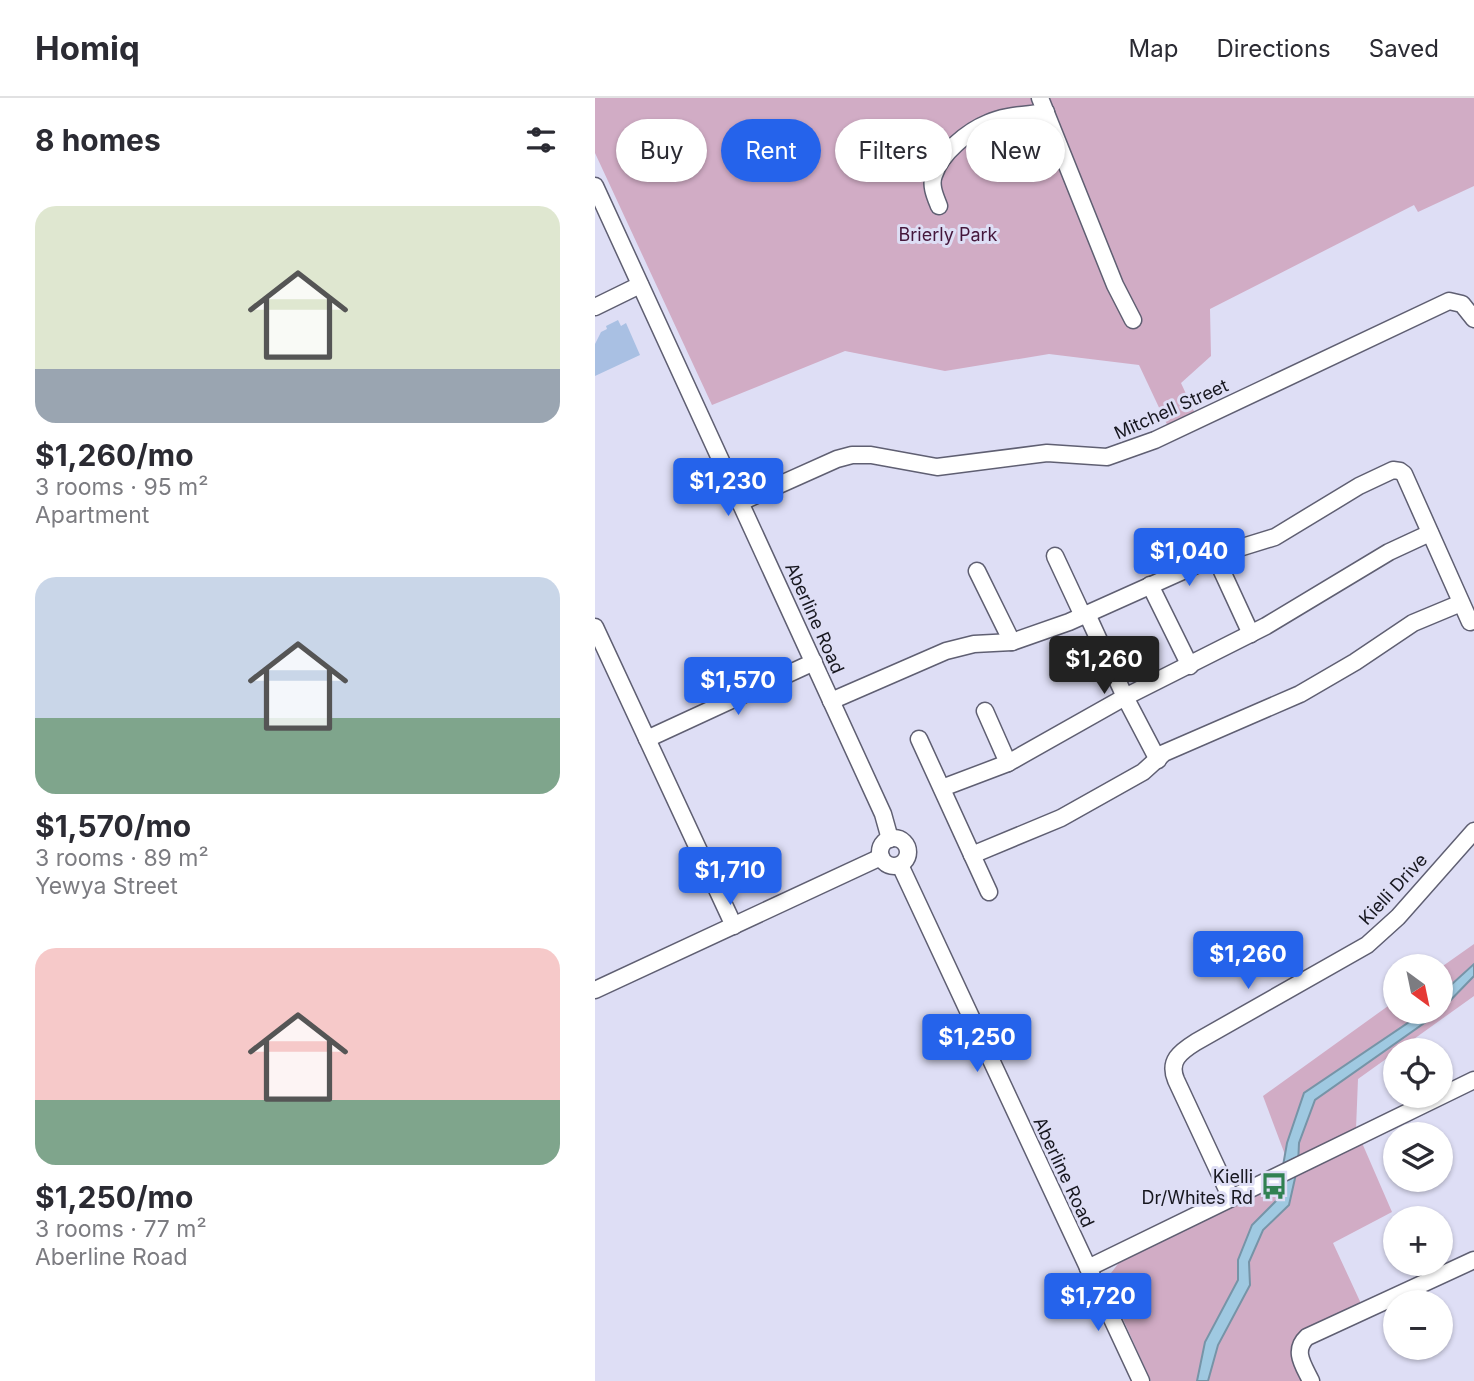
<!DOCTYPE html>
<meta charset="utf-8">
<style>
:root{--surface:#fff;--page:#f7f7f7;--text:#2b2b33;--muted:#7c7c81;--line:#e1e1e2;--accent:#2563eb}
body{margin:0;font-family:Inter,sans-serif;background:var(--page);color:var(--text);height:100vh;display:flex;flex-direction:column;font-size:26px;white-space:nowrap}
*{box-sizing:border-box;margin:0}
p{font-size:23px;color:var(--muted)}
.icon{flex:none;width:38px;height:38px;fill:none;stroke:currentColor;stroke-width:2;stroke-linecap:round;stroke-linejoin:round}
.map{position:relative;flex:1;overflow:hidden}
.side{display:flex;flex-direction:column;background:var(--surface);width:595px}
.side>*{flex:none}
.top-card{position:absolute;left:21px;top:21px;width:665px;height:63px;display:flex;gap:14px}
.needle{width:46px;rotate:147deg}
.buttons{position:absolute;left:788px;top:856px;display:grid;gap:14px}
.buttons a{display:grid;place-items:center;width:70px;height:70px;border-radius:50%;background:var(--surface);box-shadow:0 2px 5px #0004;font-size:35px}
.price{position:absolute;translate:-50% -60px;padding:0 16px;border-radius:7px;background:var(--accent);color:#fff;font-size:23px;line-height:46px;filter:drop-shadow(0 2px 4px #0008)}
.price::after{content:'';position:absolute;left:50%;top:42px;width:21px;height:16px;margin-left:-10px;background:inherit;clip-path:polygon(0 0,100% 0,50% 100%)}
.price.selected{background:#222;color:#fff}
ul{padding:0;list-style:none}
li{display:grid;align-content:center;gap:14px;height:371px;padding:0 35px}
li span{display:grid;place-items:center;height:217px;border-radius:21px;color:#555}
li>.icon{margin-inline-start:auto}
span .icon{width:126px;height:126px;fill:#fffc;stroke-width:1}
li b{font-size:30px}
h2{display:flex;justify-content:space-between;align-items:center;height:84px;padding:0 35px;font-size:30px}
.tag{padding:0 24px;border-radius:32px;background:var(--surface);box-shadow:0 2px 5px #0004;font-size:24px;line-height:63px}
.tag.selected{background:var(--accent);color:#fff}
header{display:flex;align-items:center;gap:42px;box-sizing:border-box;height:98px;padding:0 35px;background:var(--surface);border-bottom:2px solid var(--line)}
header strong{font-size:33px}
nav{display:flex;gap:38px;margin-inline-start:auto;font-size:24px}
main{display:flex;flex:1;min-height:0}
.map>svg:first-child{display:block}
.green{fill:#d1acc5}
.water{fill:#9fc9e1;stroke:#7694a7;stroke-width:2}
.building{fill:#a9c0e3}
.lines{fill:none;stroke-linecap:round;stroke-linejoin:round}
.minor-casing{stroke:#5f5f72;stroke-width:19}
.minor{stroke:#fff;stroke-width:16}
.labels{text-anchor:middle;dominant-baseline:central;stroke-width:6;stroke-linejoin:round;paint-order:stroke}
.park-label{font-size:18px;fill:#45173b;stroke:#dedef5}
.street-label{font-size:18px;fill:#17171f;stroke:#dedef5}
.poi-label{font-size:18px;fill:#17171f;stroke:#dedef5;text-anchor:end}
</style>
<header>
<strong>Homiq</strong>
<nav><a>Map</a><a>Directions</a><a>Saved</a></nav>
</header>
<main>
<section class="side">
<h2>8 homes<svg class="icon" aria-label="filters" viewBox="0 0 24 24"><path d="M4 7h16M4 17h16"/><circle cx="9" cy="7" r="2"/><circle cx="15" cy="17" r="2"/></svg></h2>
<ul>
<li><span style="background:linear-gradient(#dfe7d0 75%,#9aa5b1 0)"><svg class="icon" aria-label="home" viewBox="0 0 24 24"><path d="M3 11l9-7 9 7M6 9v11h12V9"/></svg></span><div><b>$1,260/mo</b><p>3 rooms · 95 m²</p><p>Apartment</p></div></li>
<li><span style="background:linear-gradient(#c9d6e8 65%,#7fa58c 0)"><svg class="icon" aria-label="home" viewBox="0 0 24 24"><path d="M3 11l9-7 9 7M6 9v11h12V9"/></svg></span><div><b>$1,570/mo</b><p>3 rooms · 89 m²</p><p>Yewya Street</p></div></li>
<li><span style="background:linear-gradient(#f6c9c9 70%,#7fa58c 0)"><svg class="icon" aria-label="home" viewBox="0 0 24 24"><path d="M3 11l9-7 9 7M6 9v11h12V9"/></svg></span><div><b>$1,250/mo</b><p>3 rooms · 77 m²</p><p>Aberline Road</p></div></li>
</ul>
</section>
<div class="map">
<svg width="879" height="1283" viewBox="0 0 879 1283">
<rect width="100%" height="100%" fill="#dedef5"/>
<g class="green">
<polygon points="0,0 879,0 879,88 823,114 819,107 615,211 616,258 586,285 603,322 576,335 544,267 454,256 350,273 250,253 117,307 0,55"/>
<polygon points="879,846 879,898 763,981 761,1031 797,1114 738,1145 769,1212 708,1242 716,1283 556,1283 513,1188 516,1175 526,1162 698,1078 668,998 800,903 800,914 845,914 845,870"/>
</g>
<g class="water">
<polygon points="879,866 879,878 845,913 845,897"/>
<polygon points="829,914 845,914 720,1002 704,1045 703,1067 694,1107 668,1132 654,1164 655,1187 623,1247 613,1283 602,1283 610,1244 643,1182 643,1162 657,1127 682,1102 692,1045 709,995"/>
</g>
<g class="building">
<polygon points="349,35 352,40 338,56 318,68 312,56"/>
<polygon points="23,222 26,228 31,225 45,257 0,278 0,246 6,234 12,231 11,228"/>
</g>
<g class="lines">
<defs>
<g id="minor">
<polyline points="445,0 520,187 538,222"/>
<polyline points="0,88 288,716 295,741"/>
<path d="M344 108C340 98 335 87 339 77 346 55 373 33 393 25 409 17 433 17 451 14"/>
<polyline points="0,209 45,187"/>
<polyline points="146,404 242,361 257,357 276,357 342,369 452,355 512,359 560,342 854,203 867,206 879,221"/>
<polyline points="460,458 488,518"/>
<polyline points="620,458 656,536"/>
<polyline points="382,473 417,544"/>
<polyline points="555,487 595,568"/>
<polyline points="492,516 530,599 563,662"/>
<polyline points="0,529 139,828"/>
<polyline points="236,603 351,553 379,546 417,544 474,524 628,455 680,439 764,388 798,372 805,373 809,376 875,524"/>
<polyline points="390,613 413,665"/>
<polyline points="52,641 219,564"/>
<polyline points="324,641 394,794"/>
<polyline points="347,690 413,665 530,599 671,528 794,454 835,435"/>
<circle cx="299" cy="754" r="14"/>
<polyline points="377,757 466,720 548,674 569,655 705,596 760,564 818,525 866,505"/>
<polyline points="305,767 546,1283"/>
<polyline points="0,892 286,759"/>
<path d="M636 1100 581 982C573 963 585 954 601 944L772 847 803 819 879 733"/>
<polyline points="493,1170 879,982"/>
<path d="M716 1283C709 1268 697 1253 712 1239L879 1162"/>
</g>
</defs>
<use href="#minor" class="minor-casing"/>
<use href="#minor" class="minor"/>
</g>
<defs>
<symbol id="bus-bare" viewBox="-9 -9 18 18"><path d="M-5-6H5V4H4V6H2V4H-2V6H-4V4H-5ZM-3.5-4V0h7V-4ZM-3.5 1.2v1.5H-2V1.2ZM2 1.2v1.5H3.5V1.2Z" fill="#318151" stroke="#dedef5" stroke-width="2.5" paint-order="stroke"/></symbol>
</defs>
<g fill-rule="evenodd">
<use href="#bus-bare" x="660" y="1069" width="38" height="38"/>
</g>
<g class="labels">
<g class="park-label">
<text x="353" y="136">Brierly Park</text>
</g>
<g class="street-label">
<text transform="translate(576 311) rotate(-24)">Mitchell Street</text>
<text transform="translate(220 520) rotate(66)">Aberline Road</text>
<text transform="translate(798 791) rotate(-47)">Kielli Drive</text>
<text transform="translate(469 1074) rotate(65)">Aberline Road</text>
</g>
<g class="poi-label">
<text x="658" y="1078">Kielli<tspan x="658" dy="21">Dr/Whites Rd</tspan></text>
</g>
</g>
</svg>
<div class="buttons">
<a><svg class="needle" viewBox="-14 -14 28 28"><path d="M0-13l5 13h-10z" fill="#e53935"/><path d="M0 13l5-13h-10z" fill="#7c7c81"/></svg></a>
<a><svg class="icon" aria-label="locate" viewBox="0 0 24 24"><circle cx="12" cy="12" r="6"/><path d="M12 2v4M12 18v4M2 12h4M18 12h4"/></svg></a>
<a><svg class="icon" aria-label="layers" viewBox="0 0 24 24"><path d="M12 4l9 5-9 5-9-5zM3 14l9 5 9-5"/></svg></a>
<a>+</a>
<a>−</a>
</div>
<b class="price" style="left:133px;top:420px">$1,230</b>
<b class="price" style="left:594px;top:490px">$1,040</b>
<b class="price selected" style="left:509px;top:598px">$1,260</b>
<b class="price" style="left:143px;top:619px">$1,570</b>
<b class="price" style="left:135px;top:809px">$1,710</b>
<b class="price" style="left:653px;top:893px">$1,260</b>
<b class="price" style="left:382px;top:976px">$1,250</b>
<b class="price" style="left:503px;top:1235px">$1,720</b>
<div class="top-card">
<a class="tag">Buy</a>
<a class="tag selected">Rent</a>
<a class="tag">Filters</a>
<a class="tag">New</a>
</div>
</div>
</main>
